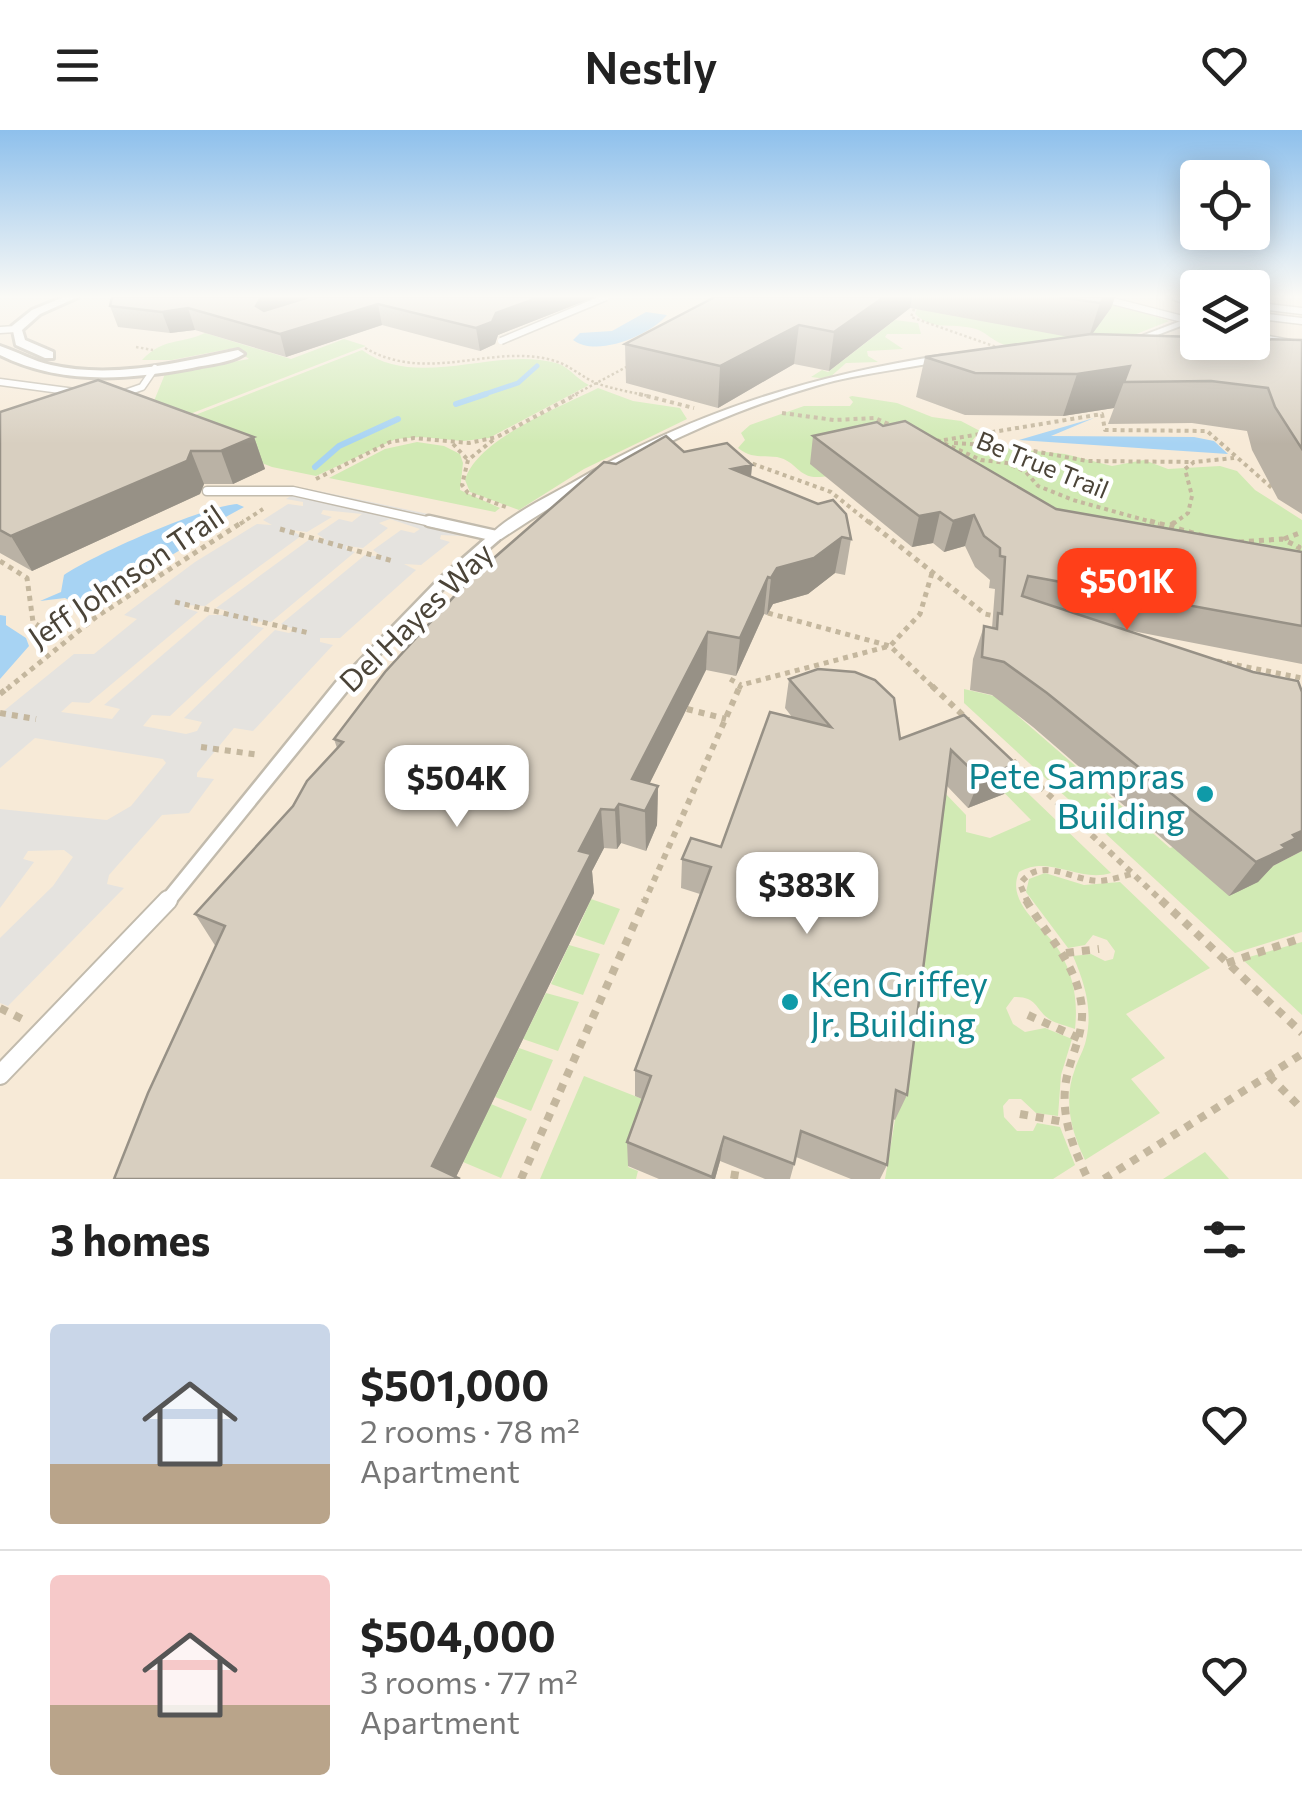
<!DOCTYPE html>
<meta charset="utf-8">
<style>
:root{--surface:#fff;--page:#f6f6f6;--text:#222;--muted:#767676;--line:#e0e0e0;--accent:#ff3f19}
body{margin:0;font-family:Commissioner,sans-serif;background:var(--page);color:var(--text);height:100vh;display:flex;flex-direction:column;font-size:38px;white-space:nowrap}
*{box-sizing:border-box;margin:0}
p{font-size:32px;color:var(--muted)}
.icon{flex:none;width:55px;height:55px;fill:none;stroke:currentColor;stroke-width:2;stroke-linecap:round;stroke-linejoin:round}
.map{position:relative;height:1049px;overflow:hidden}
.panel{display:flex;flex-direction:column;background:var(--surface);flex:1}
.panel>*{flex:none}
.tools{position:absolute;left:1180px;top:30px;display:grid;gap:20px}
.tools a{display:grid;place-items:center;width:90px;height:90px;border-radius:10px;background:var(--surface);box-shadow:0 5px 25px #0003;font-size:50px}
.price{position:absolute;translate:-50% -85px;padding:0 22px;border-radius:20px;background:#fff;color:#222;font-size:32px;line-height:65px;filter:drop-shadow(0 2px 5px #0008)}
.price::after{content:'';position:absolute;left:50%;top:60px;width:30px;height:22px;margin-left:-15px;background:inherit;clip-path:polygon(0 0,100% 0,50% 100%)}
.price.on{background:var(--accent);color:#fff}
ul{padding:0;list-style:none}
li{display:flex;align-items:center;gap:30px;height:250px;padding:0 50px}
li+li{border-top:2px solid var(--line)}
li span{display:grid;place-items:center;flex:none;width:280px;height:200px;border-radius:10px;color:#555}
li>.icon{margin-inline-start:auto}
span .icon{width:120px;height:120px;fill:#fffc;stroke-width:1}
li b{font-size:42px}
h2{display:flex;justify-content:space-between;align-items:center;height:120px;padding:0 50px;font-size:42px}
header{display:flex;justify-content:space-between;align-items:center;height:130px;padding:0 50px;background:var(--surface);font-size:45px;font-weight:600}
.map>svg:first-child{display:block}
.commercial{fill:#f7ead7}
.green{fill:#d1eab4}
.parking{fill:#e5e3df;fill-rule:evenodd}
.water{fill:#a7d3f3}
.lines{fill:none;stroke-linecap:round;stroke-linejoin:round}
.stream-far1{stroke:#a7d3f3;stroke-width:5}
.stream{stroke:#a7d3f3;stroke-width:6}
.service-far4-casing{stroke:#c2bbad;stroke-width:9}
.service-far3-casing{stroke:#c2bbad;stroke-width:11}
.service-far2-casing{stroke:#c2bbad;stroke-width:15}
.service-far1-casing{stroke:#c2bbad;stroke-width:19}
.service-casing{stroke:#c2bbad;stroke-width:22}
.pedestrian-casing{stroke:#c2bbad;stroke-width:4}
.minor-casing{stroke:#c2bbad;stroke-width:6}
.path-far4{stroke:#c4b79e;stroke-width:2.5;stroke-dasharray:2.5 2.5;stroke-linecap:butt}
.path-far3{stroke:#c4b79e;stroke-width:4;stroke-dasharray:4 4;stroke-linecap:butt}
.path-far2{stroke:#c4b79e;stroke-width:5;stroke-dasharray:5 5;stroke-linecap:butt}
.path-far1{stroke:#c4b79e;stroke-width:6;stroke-dasharray:6 6;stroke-linecap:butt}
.path{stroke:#c4b79e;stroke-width:8;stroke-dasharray:8 8;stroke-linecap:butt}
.service-far4{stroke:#fff;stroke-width:6}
.service-far3{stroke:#fff;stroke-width:8}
.service-far2{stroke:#fff;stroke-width:10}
.service-far1{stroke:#fff;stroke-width:14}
.service{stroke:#fff;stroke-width:18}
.pedestrian{fill:#fff;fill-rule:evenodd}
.minor{fill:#fff;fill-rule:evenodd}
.service-bridge-casing{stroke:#c2bbad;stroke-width:9;stroke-linecap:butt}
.service-bridge{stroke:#fff;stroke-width:6}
.wall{fill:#bab2a5}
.shaded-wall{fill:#979186}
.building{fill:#d8cfc0;stroke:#979186;stroke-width:2.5}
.culture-dot{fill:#0f9aa8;stroke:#fff;stroke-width:4}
.labels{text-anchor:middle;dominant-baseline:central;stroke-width:9;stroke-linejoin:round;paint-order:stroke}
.far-street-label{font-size:25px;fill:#4b4438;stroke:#fff}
.street-label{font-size:30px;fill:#4b4438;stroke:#fff}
.near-culture-label{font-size:35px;fill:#0d838f;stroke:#fff;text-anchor:end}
</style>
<header><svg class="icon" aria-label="menu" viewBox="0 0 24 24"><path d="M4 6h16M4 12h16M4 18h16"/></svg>Nestly<svg class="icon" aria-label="heart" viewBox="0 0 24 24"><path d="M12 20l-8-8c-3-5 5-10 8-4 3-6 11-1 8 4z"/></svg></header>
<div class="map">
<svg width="1302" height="1049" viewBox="0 0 1302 1049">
<rect width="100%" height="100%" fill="#f6f3eb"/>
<polygon class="commercial" points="0,167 1197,167 1198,212 1252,212 1253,167 1302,167 1302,1049 0,1049"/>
<g class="green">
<path d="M1099 169 1169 191 1119 211 1010 216C994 214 987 201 972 198 950 193 933 201 915 184L917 179Z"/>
<polygon points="895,190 918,193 921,204 887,204 885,207 903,219 867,221 868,226 878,232 846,233 828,249 811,247 822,240 828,242"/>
<path d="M205 203 291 229 344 209 366 216 164 294 147 288 165 244 249 229 234 218 172 230H142C164 207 179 215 205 203Z"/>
<path d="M362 220C418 261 495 216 556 233 570 237 576 249 589 255L489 308 463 311 421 307 396 309 316 346 272 337 167 296Z"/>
<path d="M598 258 633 271 680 278 687 289 584 339 519 380 470 362 465 350C477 309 560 277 598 258Z"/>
<path d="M852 266 897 273 932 287 961 291 980 301 972 311 985 316 1065 324 1112 336 1144 330 1168 339 1220 336 1237 341 1255 360 1302 390V453L828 346C797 352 800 332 777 327 761 325 752 329 738 318L745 310 741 303 750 295 804 276H850L853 272 849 267Z"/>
<polygon points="417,312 444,316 460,324 463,333 460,360 500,378 495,382 329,348 385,319"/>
<polygon points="964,559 1007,569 1018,586 1170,718 1176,716 1265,740 1302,721 1302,802 1235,823 964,573"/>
<path d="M955 593 1111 743C1078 753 1050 724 1019 742 1005 774 1046 797 1060 822 1074 847 1078 871 1075 899 1068 896 1056 894 1049 889 1035 879 1037 866 1014 867L1006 878 1013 894 1025 902 1045 898 1072 909 1061 945 1058 986 1036 983 1021 969H1009L1003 976 1004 987 1017 1001H1033L1037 993 1060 997 1075 1035 1053 1049H885L895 990 920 637 966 685V702L990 708 1031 690 941 598Z"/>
<path d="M1045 743 1084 755 1120 752 1210 838 1126 884 1165 928 1131 949 1160 983 1085 1030C1071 1001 1063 970 1075 939 1078 929 1084 920 1086 910 1093 880 1085 854 1073 826L1091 824 1105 831 1113 829 1115 821 1107 810 1093 805 1085 815 1068 818 1026 762 1029 749Z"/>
<polygon points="591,769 620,779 604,815 575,805"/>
<polygon points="1302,812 1302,885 1242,829"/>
<polygon points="569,815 600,824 583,865 551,854"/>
<polygon points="546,863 579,872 558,921 523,909"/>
<polygon points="519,918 553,930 531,981 495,967"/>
<polygon points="584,946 650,972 628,1037 638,1041 636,1049 540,1049"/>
<polygon points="491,974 527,989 501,1048 463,1032"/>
<polygon points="1205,1022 1229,1049 1163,1049"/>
</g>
<path class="parking" d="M304 358 476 394 462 406 441 405 440 409 450 412 421 435 404 434 416 440 340 508H320V512L333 515 253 601 234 598 197 643V647L214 649 189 683 162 685 109 745 107 754 124 758 8 876 0 873V808L53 756 73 727 64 720 28 721 23 729 34 732 0 778V679L107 690 131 676 166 633 163 629 35 608 0 638V584L74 524H94L137 489 124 485 195 432 257 394 272 395 263 390 288 374 303 376V372L286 369ZM323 380 362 384 352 392 339 389 317 404 326 410 310 409 216 478 228 481V485H209L104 575 120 579 112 589 61 582 72 572 89 573 198 482 185 478 186 475 205 476 301 406 291 400 307 402 332 387 321 384ZM390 389 420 399 414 403 401 400 373 420 383 427 365 425 281 494 296 500 289 503 275 500 184 588 202 592 197 601 186 604 143 596 152 585 170 586 264 498 251 495V491L271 492 355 422 346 419V416L363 418 388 398 379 393Z"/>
<g class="water">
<path d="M646 182 667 185C650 205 597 228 573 210L580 203 612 201Z"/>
<polygon points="1094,288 1051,306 1194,307 1214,311 1228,324 1019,310"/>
<path d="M237 374 244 377 222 389 209 403 99 468 76 474 65 468 40 471 61 462 64 445C95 424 202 377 237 374Z"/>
<polygon points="0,485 6,486 6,495 26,508 29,516 0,549"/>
</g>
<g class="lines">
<polyline class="stream-far1" points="479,266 518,253 537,236"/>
<g class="stream">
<polyline points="456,274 486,264"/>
<polyline points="315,337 339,316 398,289"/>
</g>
<defs>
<g id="service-far4">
<polyline points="1097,167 1198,193"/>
<polyline points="1175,167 1198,175"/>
<polyline points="1252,175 1302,181"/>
<polyline points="1252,185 1302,191"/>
<polyline points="0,200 16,199"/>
<polyline points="1252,206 1302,215"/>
<polyline points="0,252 75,262"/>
<polyline points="116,266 142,257 155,238"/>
</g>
<g id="service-far3">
<polyline points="116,266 122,264"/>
<polyline points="207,361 293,361 440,394"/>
</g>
<g id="service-far2">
<polyline points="429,391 496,406"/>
<polyline points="339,559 442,453 496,406"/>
</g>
<polyline id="service-far1" points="166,773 342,556"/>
<polyline id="service" points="0,945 168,770"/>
<g id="pedestrian">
<polygon points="1186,189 1194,191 1131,215 1123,213"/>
<path d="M944 225 948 226V230C905 239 861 243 819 255 703 288 601 343 501 409H491L489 406C511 384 545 368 572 353 690 283 809 246 944 225Z"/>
</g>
<g id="minor">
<polygon points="64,167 78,167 40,184 22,200 25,210 53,222 53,228 45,228 16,215 12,196 32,180"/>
<path d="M0 216C18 222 33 231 51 235 112 249 178 233 238 220L244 224C230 233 209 234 192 238 127 250 60 255 0 225Z"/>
</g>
</defs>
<use href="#service-far4" class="service-far4-casing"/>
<use href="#service-far3" class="service-far3-casing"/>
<use href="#service-far2" class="service-far2-casing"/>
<use href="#service-far1" class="service-far1-casing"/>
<use href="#service" class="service-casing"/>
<use href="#pedestrian" class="pedestrian-casing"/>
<use href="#minor" class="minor-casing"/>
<g class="path-far4">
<polyline points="914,179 911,187 1002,219"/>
<polyline points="136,217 153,220"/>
<path d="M365 218C429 255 493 212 555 231 569 235 582 247 596 253 612 259 631 262 649 266"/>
<polyline points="572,266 632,234"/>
</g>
<g class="path-far3">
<polyline points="639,264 694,278"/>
<polyline points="782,283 834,290 875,288 893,296"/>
<polyline points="493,310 468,330 462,355 468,363 506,377"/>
<polyline points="937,310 981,330 1007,333 1026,342 1038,356 1073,370 1159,394"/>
<polyline points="944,310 1102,284 1105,300 1207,301 1272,358"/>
<polyline points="954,313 1007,316 1087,331 1194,332"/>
<polyline points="453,314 468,330"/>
<polyline points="745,331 831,362 871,394"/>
<polyline points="316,349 390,312 414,308 469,313 497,307 577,264"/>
<polyline points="240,394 263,379"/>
<polyline points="1173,394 1188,383 1192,366 1185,339 1194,332 1234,328"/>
</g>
<g class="path-far2">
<polyline points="868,391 985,484 995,486"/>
<polyline points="1150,391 1204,406"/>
<polyline points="1171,395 1176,391"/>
<polyline points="280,399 393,431"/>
<polyline points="1284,409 1302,402"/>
<polyline points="1239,412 1282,409 1299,417 1295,426"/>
<polyline points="0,431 27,448 33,492 61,511"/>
<polyline points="175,472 309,503"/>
<polyline points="768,483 890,516 935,559"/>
<polyline points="1217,531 1302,548"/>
<polyline points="734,540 730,549 741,555"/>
<polyline points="7,559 96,487 244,391"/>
<polyline points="739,559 741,555 890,516 920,484 932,443"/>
</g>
<g class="path-far1">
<polyline points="932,556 968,590"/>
<polyline points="0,564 10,556"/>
<polyline points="687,579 726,589"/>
<polyline points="0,583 36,589"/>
<polyline points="201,617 260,625"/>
<polyline points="1013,631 1164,773"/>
<polyline points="644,773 740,556"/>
<path d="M1028 773 1020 754C1040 725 1071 750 1098 751 1109 751 1122 746 1132 744"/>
</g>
<g class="path">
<path d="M1026 770C1046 805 1074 830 1081 871 1086 898 1073 920 1067 946 1059 982 1072 1016 1088 1049"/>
<polyline points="1161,770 1302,903"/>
<polyline points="1066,823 1099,819"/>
<polyline points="1227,833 1302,808"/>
<polyline points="0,878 24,890"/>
<polyline points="1028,885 1081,909"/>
<polyline points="1269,946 1302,979"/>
<polyline points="1020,984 1064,992"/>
<polyline points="521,1049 645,770"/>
<polyline points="734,1049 736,1037"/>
<polyline points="1104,1049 1302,924"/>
</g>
<use href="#service-far4" class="service-far4"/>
<use href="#service-far3" class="service-far3"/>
<use href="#service-far2" class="service-far2"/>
<use href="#service-far1" class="service-far1"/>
<use href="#service" class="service"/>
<use href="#pedestrian" class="pedestrian"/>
<use href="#minor" class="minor"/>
<defs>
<polyline id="service-bridge" points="501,211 606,167"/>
</defs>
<use href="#service-bridge" class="service-bridge-casing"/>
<use href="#service-bridge" class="service-bridge"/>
</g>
<g class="wall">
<polygon points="112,167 595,167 498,205 495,214 480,221 382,195 286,227 195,200 170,203 118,197 110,176"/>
<polygon points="715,167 1115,167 1111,178 1092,204 1302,210 1302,384 1278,369 1252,320 1247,301 1192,293 1108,294 1114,278 1063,286 965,285 916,267 925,227 1069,207 910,178 829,241 794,234 718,278 626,253 625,214"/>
<polygon points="0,282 254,307 265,339 233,354 204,354 200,364 32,441 0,423"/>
<polygon points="883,296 1056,379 1302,422 1302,534 1117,498 1273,736 1258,752 1229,766 1033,597 992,565 970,560 973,529 984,496 992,498 995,459 989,458 990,450 975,437 965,416 944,422 933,413 912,417 810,334 813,306"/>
<polygon points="684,322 752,335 751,346 851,409 845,445 835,443 808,464 773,474 767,485 764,484 736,546 706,540 649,654 658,656 657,695 646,721 621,713 617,719 604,718 592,741 594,763 456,1047 114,1049 216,817 195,784 293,676 337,618 334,609 616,334"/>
<polygon points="789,549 900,609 1016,634 1004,664 968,678 947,656 907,965 895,990 893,989 887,1035 880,1049 851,1049 796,1027 790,1049 765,1049 720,1031 715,1049 659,1049 628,1036 627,1012 642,969 635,966 635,940 700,764 681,758 682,729 721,717 792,587 785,578"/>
</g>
<g class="shaded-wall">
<polygon points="266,167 329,167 267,190 256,176 260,169"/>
<polygon points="540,167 595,167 498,205 495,214 480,221 476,198 496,183"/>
<polygon points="884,167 912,167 910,178 829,241 834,202"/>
<polygon points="1105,167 1115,167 1111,178 1088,210 1100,173"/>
<polygon points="378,174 382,195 286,227 280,204"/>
<polygon points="188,178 195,200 170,203 162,182"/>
<polygon points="799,195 794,234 718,278 720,236"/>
<polygon points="1130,236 1114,278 1063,286 1077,244"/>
<polygon points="254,307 265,339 233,354 221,321"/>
<polygon points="191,321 204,354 200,364 32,441 11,406"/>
<polygon points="752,335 749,368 732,339"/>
<polygon points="940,382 933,413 912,417 919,386"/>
<polygon points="974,385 965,416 944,422 953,391"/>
<polygon points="842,407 835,443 808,464 773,474 767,485 771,448 777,438"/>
<polygon points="768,447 764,484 736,546 740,508"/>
<polygon points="708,502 706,540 637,679 632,649"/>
<polygon points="1016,634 1004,664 968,678 980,648"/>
<polygon points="658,656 657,695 646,721 645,681"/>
<polygon points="619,674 621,713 617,719 615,680"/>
<polygon points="601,679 604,718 592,741 594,763 455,1049 432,1036 579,721"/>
<polygon points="1302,701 1302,721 1273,736 1258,752 1229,766 1256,732 1293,705"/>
<polygon points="724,1007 720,1031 715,1049 712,1049"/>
</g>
<g class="building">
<polygon points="112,167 266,167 260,169 256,176 264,181 309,167 540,167 496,183 492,192 476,198 378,174 280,204 188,178 162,182 110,176"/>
<polygon points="715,167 884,167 834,202 799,195 720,236 625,214"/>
<polygon points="1059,167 1105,167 1100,173"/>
<polygon points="1091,204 1198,207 1198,212 1252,212 1252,209 1302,210 1302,319 1275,277 1268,258 1211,251 1124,252 1130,236 1077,244 975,243 925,227"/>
<polygon points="98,250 254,307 221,321 191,321 187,331 11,406 0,400 0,282"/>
<polygon points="905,291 1056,379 1302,422 1302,496 1028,446 1022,466 1253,542 1298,551 1302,562 1302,701 1293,705 1296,708 1282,715 1286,718 1256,732 1047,563 1004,532 982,527 984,496 997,499 998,483 1002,484 1005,427 1000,426 1000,418 984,406 974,385 953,391 940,382 919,386 813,306 877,292 883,296"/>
<polygon points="666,306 684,322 727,313 752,335 732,339 818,374 833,370 846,384 851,409 842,407 814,428 777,438 771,448 768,447 740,508 708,502 632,649 658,656 645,681 619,674 615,680 601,679 579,721 591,724 432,1036 460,1049 114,1049 148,963 225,796 195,784 293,676 307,651 343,612 334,609 385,542 471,448 604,332 616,334"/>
<polygon points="818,539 855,542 875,550 894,568 900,609 964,585 1016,634 980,648 951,620 907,965 896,960 887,1035 801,1001 794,1034 724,1007 712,1047 627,1012 651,946 635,940 711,737 682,729 691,708 721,717 770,582 831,597 789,549"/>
</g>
<linearGradient id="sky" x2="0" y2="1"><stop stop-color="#8ec0ec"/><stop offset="0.53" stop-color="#fbfaf6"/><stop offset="1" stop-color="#fbfaf6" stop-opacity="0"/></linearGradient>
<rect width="1302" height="314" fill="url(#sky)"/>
<g class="culture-dot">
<circle cx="1205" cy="664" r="10"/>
<circle cx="790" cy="872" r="10"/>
</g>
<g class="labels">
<g class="far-street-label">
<text transform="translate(1043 334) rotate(22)">Be True Trail</text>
</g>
<g class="street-label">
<text transform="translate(125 445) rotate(-34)">Jeff Johnson Trail</text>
<text transform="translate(415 486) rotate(-44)">Del Hayes Way</text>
</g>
<g class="near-culture-label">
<text x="1185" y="644">Pete Sampras<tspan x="1185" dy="40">Building</tspan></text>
<text x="810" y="852" text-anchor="start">Ken Griffey<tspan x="810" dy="40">Jr. Building</tspan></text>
</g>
</g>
</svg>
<div class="tools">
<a><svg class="icon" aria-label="locate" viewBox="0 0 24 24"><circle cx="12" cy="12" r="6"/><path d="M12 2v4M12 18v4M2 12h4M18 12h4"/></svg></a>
<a><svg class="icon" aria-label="layers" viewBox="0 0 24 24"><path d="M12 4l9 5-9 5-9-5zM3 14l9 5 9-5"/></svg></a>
</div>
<b class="price on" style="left:1127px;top:503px">$501K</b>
<b class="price" style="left:457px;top:700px">$504K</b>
<b class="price" style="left:807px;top:807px">$383K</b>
</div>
<section class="panel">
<h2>3 homes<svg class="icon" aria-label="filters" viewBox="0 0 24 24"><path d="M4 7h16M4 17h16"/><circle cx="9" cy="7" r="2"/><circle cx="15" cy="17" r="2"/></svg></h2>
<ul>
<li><span style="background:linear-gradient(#c9d6e8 70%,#b9a48a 0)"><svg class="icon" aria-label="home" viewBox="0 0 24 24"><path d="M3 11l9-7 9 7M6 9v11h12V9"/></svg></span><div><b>$501,000</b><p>2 rooms · 78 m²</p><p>Apartment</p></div><svg class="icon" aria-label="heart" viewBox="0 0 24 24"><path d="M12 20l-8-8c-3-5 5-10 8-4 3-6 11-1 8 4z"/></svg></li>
<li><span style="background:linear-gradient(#f6c9c9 65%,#b9a48a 0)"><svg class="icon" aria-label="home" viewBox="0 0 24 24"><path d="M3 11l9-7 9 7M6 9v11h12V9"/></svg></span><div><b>$504,000</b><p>3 rooms · 77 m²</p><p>Apartment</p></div><svg class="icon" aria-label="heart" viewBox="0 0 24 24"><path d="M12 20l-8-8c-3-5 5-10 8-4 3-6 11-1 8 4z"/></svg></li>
</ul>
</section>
